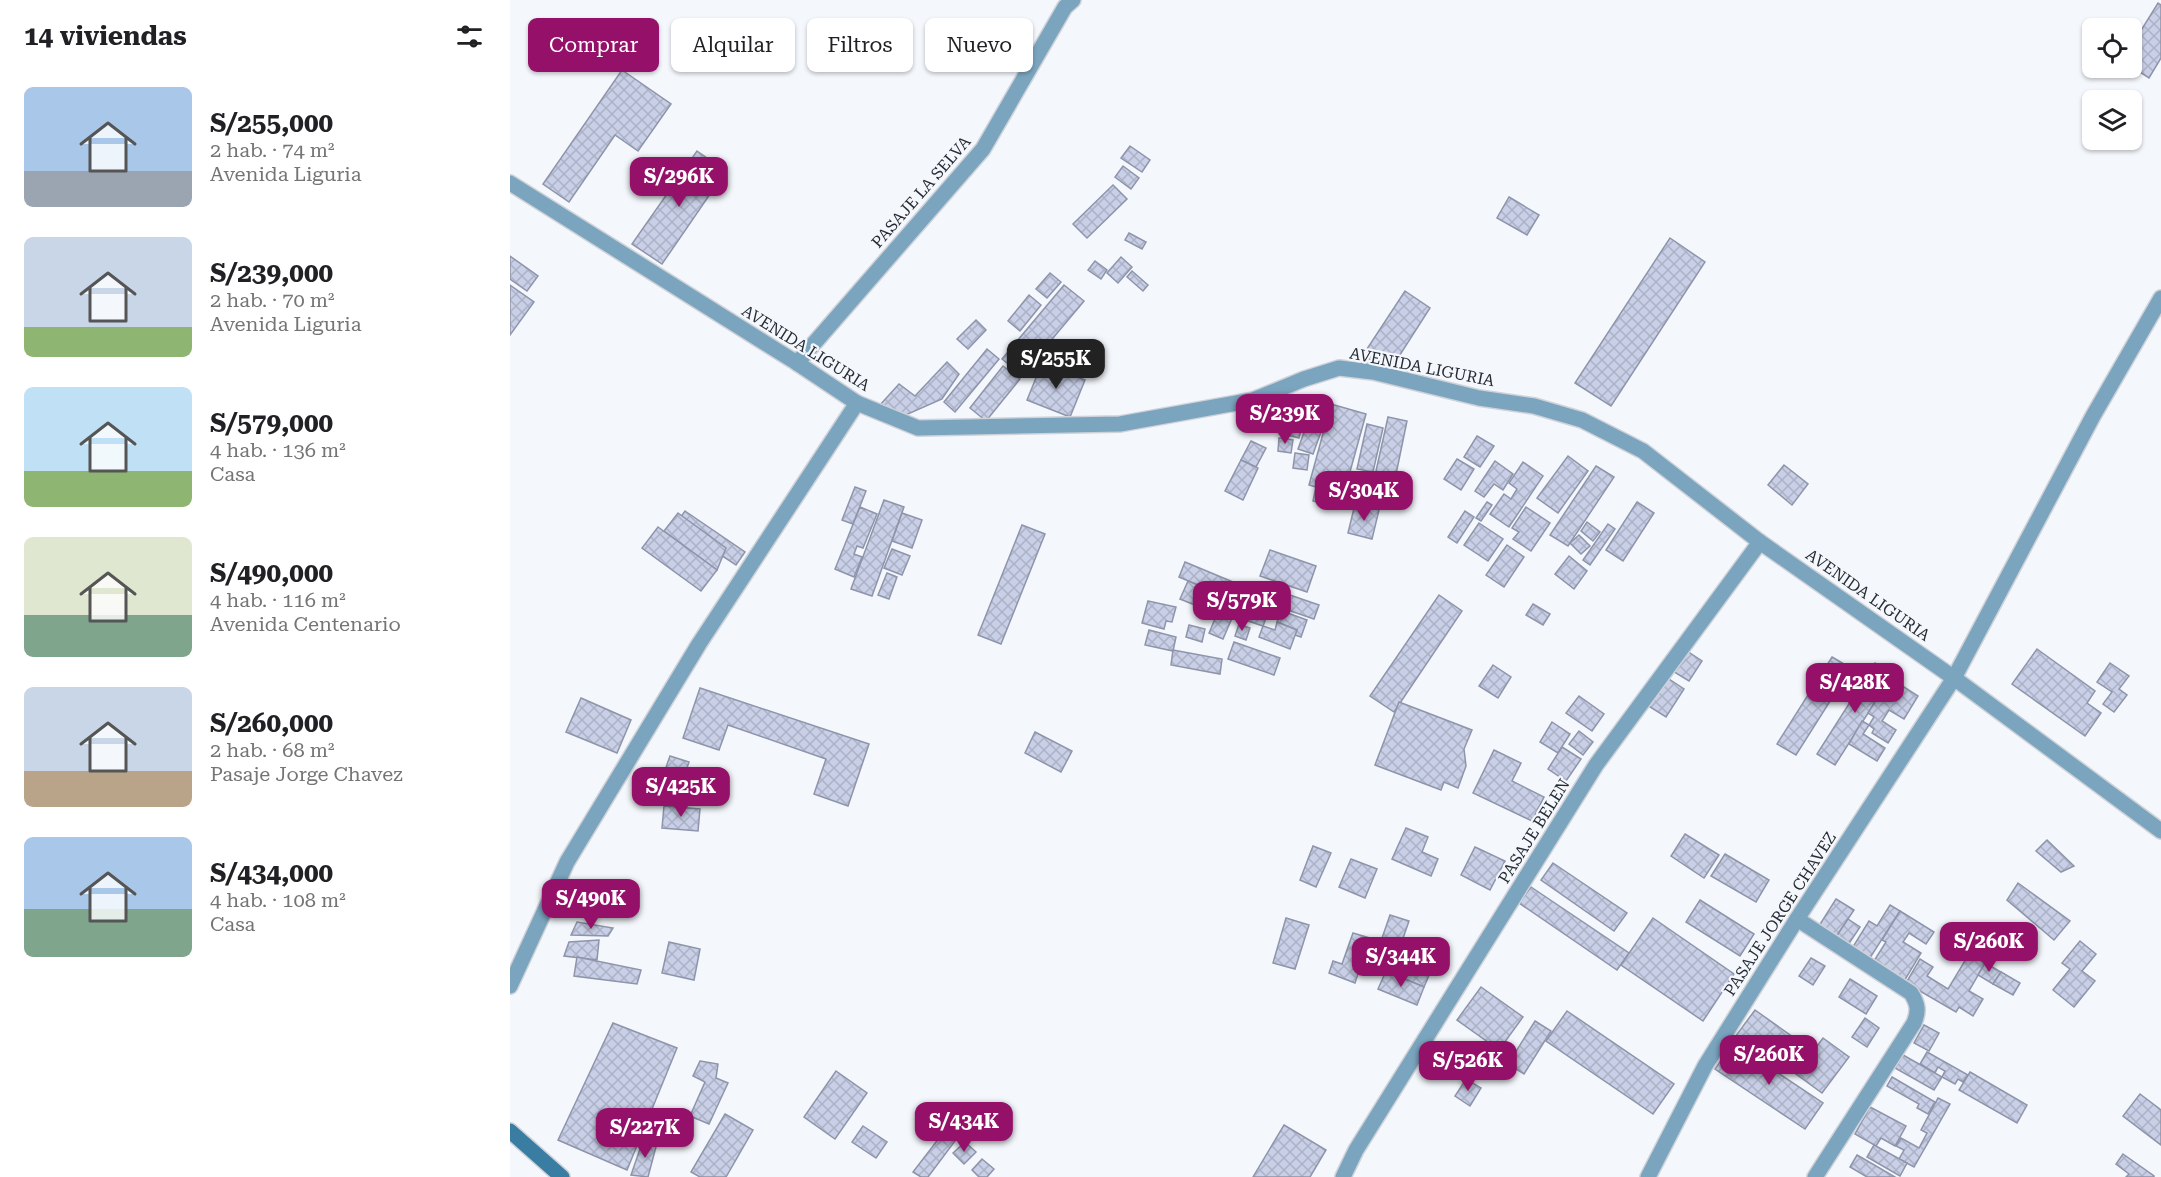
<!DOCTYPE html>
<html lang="es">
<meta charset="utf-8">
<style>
:root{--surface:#fff;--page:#f6f6f6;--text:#202124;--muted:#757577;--accent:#951169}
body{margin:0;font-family:"Roboto Serif",serif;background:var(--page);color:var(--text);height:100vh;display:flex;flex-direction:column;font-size:22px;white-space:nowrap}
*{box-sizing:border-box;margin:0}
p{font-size:20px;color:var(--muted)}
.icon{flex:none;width:33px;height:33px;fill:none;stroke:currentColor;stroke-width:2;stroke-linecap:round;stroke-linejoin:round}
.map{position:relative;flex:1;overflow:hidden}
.panel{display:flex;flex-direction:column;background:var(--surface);width:510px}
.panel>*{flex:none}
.banner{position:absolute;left:18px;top:18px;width:570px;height:54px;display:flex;gap:12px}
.tools{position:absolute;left:1572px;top:18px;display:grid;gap:12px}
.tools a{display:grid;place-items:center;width:60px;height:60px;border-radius:9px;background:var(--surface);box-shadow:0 2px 4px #0004;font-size:30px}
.price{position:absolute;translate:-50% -51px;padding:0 14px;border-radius:12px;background:var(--accent);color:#fff;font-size:20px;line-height:39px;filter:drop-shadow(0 2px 3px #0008)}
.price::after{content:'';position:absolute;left:50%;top:36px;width:18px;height:14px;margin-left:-9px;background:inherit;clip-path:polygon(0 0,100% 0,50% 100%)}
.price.on{background:#222;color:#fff}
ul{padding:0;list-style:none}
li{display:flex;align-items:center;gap:18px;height:150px;padding:0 24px}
li span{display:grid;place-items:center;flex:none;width:168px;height:120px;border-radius:9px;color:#555}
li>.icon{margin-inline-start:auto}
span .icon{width:72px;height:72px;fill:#fffc;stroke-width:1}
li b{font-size:26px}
h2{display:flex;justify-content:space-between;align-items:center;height:72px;padding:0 24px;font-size:26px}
.tag{padding:0 21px;border-radius:9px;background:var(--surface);box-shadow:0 2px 4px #0004;font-size:21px;line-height:54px}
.tag.on{background:var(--accent);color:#fff}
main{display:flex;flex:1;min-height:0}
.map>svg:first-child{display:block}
.building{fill:url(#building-cross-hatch);stroke:#8e94aa;stroke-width:1.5}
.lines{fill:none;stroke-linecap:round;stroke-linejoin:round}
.street-casing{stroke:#cfd2d8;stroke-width:18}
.secondary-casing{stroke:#cfd2d8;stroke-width:18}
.street{stroke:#7ba5bf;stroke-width:15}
.secondary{stroke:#397da2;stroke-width:15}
.labels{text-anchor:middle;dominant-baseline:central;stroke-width:4.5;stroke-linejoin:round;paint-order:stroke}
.street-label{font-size:16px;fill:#262c34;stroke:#f4f7fc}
</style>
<main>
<section class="panel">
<h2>14 viviendas<svg class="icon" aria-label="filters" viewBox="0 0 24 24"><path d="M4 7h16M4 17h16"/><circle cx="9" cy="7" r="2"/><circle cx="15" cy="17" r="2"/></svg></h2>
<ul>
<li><span style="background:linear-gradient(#a9c7e8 70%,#9aa5b1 0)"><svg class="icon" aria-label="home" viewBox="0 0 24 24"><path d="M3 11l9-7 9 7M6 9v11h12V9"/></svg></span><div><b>S/255,000</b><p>2 hab. · 74 m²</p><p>Avenida Liguria</p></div></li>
<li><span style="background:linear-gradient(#c9d6e8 75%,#8fb573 0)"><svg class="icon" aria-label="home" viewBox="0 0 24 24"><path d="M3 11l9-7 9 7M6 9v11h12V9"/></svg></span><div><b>S/239,000</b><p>2 hab. · 70 m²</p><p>Avenida Liguria</p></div></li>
<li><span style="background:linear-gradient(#bfe0f5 70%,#8fb573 0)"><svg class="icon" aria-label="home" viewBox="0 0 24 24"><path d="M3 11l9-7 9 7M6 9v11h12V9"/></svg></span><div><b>S/579,000</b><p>4 hab. · 136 m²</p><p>Casa</p></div></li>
<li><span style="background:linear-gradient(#dfe7d0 65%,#7fa58c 0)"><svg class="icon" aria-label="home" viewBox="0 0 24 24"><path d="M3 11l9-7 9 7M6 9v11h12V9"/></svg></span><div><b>S/490,000</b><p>4 hab. · 116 m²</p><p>Avenida Centenario</p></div></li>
<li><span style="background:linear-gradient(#c9d6e8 70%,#b9a48a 0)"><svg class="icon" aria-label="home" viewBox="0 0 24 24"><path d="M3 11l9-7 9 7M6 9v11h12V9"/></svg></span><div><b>S/260,000</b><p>2 hab. · 68 m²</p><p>Pasaje Jorge Chavez</p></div></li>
<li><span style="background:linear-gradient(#a9c7e8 60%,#7fa58c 0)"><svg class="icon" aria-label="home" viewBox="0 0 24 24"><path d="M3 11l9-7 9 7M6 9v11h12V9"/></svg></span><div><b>S/434,000</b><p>4 hab. · 108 m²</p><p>Casa</p></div></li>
</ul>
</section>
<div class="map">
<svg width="1651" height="1177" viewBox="0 0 1651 1177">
<defs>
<pattern id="building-cross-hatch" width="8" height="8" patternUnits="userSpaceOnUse" patternTransform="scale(1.5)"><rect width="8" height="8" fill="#c8cfe6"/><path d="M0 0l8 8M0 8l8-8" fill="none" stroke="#acb2c6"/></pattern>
</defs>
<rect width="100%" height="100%" fill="#f4f7fc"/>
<g class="building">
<polygon points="1648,3 1651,5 1651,58 1639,78 1622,67 1622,45"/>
<polygon points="112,70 161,104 128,151 105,135 59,202 33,184"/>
<polygon points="620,146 640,160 632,172 611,158"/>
<polygon points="187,151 216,171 152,264 122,244"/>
<polygon points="613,166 629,178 621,189 605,177"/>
<polygon points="603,185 617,199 577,238 563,224"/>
<polygon points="999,197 1029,215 1017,235 987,218"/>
<polygon points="619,233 636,242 632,249 615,240"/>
<polygon points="1160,238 1195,262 1101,406 1065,383"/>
<polygon points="0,256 28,276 17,291 0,279"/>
<polygon points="611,257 622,267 608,283 597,273"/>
<polygon points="585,261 597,270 591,279 578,270"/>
<polygon points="622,271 638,285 633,291 617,277"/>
<polygon points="540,273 551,282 537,298 526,289"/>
<polygon points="0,285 24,302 0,335"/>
<polygon points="554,285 574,301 512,375 492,359"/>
<polygon points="895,291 920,308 879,372 853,355"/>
<polygon points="519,295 531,305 510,331 498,321"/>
<polygon points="466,320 476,330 458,349 447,339"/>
<polygon points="541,345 581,358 575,375 535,362"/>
<polygon points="477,349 489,359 445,412 434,402"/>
<polygon points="437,362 449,374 432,399 389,418 369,406 389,384 405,396"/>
<polygon points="532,363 575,380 560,417 517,400"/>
<polygon points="493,366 510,379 476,421 460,408"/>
<polygon points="821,404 856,414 830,508 803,501 806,487 799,485"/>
<polygon points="780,409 795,414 789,438 773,434"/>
<polygon points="878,417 897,421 884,484 864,480"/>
<polygon points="857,424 873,428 863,472 847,469"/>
<polygon points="796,427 811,432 803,454 788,449"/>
<polygon points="967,436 984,446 970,467 954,457"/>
<polygon points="769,438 783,440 781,453 768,451"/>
<polygon points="741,441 756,448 746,467 731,460"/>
<polygon points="785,453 799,455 797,470 783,468"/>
<polygon points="1058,456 1078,471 1048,513 1027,498"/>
<polygon points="947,459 964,469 951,490 934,479"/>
<polygon points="731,460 748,468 733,500 715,491"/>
<polygon points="985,461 1003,474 993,490 984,484 974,497 965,491"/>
<polygon points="1013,462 1033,476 999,527 980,514 994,494 1001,499 1007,489 999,483"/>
<polygon points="1274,465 1298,484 1282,505 1258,485"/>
<polygon points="1086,466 1104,477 1058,546 1040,535"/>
<polygon points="345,487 356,491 343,524 332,520"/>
<polygon points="374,500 394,507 362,596 341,589"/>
<polygon points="977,502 982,505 971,521 966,518"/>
<polygon points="1127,502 1144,513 1113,561 1096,550"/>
<polygon points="845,504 869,510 862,539 838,533"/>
<polygon points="350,507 367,514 353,548 347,546 344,554 352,557 344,577 325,569"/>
<polygon points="1016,507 1040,523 1021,551 1003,539 1009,532 1002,528"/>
<polygon points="175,511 235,552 226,565 165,525"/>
<polygon points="955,511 964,517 947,543 938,537"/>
<polygon points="168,513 216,548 207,570 154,531"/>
<polygon points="392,513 412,520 402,548 382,541"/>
<polygon points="1077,522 1090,532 1083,541 1071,531"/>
<polygon points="969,523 993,539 978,561 954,545"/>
<polygon points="1098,524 1105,529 1080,565 1073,560"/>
<polygon points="512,525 535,534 491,644 468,635"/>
<polygon points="148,527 207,570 191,591 132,548"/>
<polygon points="1069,535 1080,546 1071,554 1060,543"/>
<polygon points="997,545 1014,557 994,587 976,575"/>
<polygon points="382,549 400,556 392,575 374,568"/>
<polygon points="760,550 806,566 797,592 750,576"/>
<polygon points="1059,556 1077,571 1064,589 1045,574"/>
<polygon points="675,562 723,582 717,597 669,577"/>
<polygon points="377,573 387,577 379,599 368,595"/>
<polygon points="678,581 729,602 713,639 699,633 707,614 670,599"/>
<polygon points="729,584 750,591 745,605 725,598"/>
<polygon points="757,587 774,592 769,607 752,601"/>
<polygon points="777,594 809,605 804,619 772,608"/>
<polygon points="929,595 952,611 884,712 860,696"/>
<polygon points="638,601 666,607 662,622 656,621 654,629 632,623"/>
<polygon points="1023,604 1040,614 1033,625 1016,615"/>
<polygon points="740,607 758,613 753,626 735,620"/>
<polygon points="772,611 797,620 791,637 785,635 787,630 767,622"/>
<polygon points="767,622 787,630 780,649 749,637 753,626 765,630"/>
<polygon points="729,624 740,628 736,640 725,636"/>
<polygon points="679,625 695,629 692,642 676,637"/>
<polygon points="639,630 666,637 663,651 635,645"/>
<polygon points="724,642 770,658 764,675 718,659"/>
<polygon points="1174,649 1192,661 1179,681 1161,670"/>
<polygon points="1527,649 1585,691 1577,703 1591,713 1575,736 1502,684"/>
<polygon points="663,650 712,659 710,674 661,665"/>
<polygon points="1322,657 1341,668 1286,755 1267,744"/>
<polygon points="1365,663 1383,674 1325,765 1307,754"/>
<polygon points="1600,663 1619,676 1609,689 1617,695 1604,712 1593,704 1602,692 1587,682"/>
<polygon points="983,665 1001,677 988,698 969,686"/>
<polygon points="1156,677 1174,689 1156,717 1137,705"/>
<polygon points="1380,678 1408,696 1394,719 1379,710 1372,721 1386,730 1378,743 1362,733 1364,729 1359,725 1364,717 1358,713"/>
<polygon points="190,688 359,744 338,806 304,794 316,759 218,725 209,750 173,738"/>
<polygon points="1069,696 1094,714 1082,731 1056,713"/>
<polygon points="71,698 121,720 107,753 56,732"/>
<polygon points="889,702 962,730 954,749 956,766 948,788 934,782 931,790 865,765"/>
<polygon points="1352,721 1359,725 1353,734 1375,748 1367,761 1339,744"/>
<polygon points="1042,722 1060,734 1048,753 1030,742"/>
<polygon points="1069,731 1083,742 1073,755 1059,744"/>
<polygon points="525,732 562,751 551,772 515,753"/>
<polygon points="1052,747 1071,759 1056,781 1038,769"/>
<polygon points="984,750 1011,763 1002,781 1034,797 1022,821 963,793"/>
<polygon points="160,756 179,762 173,779 154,773"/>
<polygon points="154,806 190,809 188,831 152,828"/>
<polygon points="896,828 918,837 912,852 928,859 921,876 882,859"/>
<polygon points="1175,834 1209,855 1194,878 1161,856"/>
<polygon points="1537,840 1564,866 1551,872 1526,851"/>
<polygon points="803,846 821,853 806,887 790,880"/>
<polygon points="965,847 995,861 980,890 951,875"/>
<polygon points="1215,854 1259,880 1246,902 1201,876"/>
<polygon points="841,859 867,869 855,898 829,887"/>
<polygon points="1043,863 1117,913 1104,931 1031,880"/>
<polygon points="1508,883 1560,921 1544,940 1497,900"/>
<polygon points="1021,887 1119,953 1107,970 1009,903"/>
<polygon points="1326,899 1344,910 1324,940 1307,929"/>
<polygon points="1190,900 1244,934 1230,956 1176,922"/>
<polygon points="1380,905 1390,911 1358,961 1341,950 1359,921 1367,926"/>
<polygon points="1390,911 1424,932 1416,944 1399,933 1393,942 1411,953 1393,983 1362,964 1376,942 1372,940"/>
<polygon points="880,915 899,921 890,947 871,941"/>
<polygon points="776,918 799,925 785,969 763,963"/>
<polygon points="1143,918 1224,974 1193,1021 1111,965"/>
<polygon points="1338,919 1350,927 1336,948 1324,940"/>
<polygon points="67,922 103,928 98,936 61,935"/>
<polygon points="843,933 860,938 845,983 819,973 823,961 832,964"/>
<polygon points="89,940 87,960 54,956 59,942"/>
<polygon points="1570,941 1586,954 1572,971 1585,981 1564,1007 1543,990 1560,969 1552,963"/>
<polygon points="159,942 190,949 184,980 152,973"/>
<polygon points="885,950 923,966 914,987 876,971"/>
<polygon points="1459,954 1475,963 1459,991 1473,999 1463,1016 1449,1007 1446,1012 1396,983 1410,959 1423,967 1417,976 1438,989"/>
<polygon points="67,957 131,970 127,984 64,976"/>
<polygon points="1301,958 1315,966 1303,985 1289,976"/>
<polygon points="1475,963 1491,972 1483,984 1468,975"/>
<polygon points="876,971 914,987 907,1005 868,989"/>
<polygon points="1491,972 1510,983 1503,995 1483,984"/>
<polygon points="1340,979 1367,996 1356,1014 1329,997"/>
<polygon points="971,987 1013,1017 989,1050 947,1020"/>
<polygon points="1245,1010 1290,1042 1266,1074 1222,1041"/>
<polygon points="1057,1011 1164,1084 1143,1114 1036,1041"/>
<polygon points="1355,1018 1369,1028 1357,1047 1342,1037"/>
<polygon points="1025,1021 1041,1031 1014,1074 998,1064"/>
<polygon points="103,1023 167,1048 117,1170 48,1140"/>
<polygon points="1414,1025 1429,1033 1419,1051 1404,1043"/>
<polygon points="1313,1038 1339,1057 1312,1093 1286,1074"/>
<polygon points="1290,1042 1303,1052 1290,1069 1277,1060"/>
<polygon points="1223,1043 1313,1103 1295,1129 1205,1069"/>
<polygon points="1417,1052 1458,1075 1453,1082 1448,1079 1445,1084 1432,1077 1435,1071 1428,1067 1425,1073 1410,1064"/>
<polygon points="1393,1055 1432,1077 1424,1090 1385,1068"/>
<polygon points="190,1061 208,1064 206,1078 218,1083 199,1124 180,1116 195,1082 183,1076"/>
<polygon points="326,1071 357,1093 325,1139 294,1117"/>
<polygon points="1460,1072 1517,1105 1507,1123 1449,1090"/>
<polygon points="1382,1077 1425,1102 1418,1114 1407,1108 1409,1104 1377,1086"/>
<polygon points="956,1079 971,1088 960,1106 945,1096"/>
<polygon points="1630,1094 1651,1110 1651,1145 1613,1116"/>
<polygon points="1428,1098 1440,1104 1404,1167 1389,1159 1394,1150 1386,1146 1391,1138 1409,1148 1417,1133 1411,1130"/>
<polygon points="1360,1107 1396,1126 1385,1146 1371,1138 1366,1146 1345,1134"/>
<polygon points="215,1114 243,1130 216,1177 190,1177 181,1172"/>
<polygon points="774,1125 816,1150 800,1177 743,1177"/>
<polygon points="353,1126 377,1142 366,1158 342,1142"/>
<polygon points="436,1129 448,1137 418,1177 411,1177 403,1172"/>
<polygon points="133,1140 147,1143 138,1177 121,1175"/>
<polygon points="455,1142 466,1152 454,1164 443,1153"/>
<polygon points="1364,1145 1397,1163 1390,1176 1357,1157"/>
<polygon points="1613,1154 1644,1176 1644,1177 1616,1177 1619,1174 1606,1164"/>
<polygon points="1347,1155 1385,1177 1357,1177 1340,1167"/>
<polygon points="472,1159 484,1169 477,1177 469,1177 462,1170"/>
</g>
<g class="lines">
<defs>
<g id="street">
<polyline points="0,183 287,363 347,403 408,428 610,424 743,400 794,379 829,368 863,372 969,398 1024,406 1072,420 1133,451 1250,542 1444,678 1651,831"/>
<polyline points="287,363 473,149 555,7 563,0"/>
<path d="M1287 919 1401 993C1408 1004 1409 1011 1404 1023L1305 1177"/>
<polyline points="0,986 57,862 189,644 347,403"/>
<polyline points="833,1177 846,1150 1086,765 1250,542"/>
<polyline points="1138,1177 1195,1066 1287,919 1444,678 1583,416 1651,298"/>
</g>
<polyline id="secondary" points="0,1131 52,1177"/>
</defs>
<use href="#street" class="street-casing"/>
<use href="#secondary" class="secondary-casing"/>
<use href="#street" class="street"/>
<use href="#secondary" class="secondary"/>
</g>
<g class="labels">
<g class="street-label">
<text transform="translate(411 192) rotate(-49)">PASAJE LA SELVA</text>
<text transform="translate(296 348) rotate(32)">AVENIDA LIGURIA</text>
<text transform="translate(912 367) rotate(11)">AVENIDA LIGURIA</text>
<text transform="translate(1358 595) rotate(35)">AVENIDA LIGURIA</text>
<text transform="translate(1024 831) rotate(-58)">PASAJE BELEN</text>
<text transform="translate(1270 914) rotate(-57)">PASAJE JORGE CHAVEZ</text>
</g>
</g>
</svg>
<div class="tools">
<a><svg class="icon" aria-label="locate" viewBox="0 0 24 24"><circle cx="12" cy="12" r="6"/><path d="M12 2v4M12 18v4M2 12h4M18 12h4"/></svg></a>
<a><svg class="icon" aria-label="layers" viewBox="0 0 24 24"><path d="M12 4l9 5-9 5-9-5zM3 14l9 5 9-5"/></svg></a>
</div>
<b class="price" style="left:169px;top:208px">S/296K</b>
<b class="price on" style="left:546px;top:390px">S/255K</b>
<b class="price" style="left:775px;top:445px">S/239K</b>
<b class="price" style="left:854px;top:522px">S/304K</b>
<b class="price" style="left:732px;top:632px">S/579K</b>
<b class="price" style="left:1345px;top:714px">S/428K</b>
<b class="price" style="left:171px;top:818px">S/425K</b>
<b class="price" style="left:81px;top:930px">S/490K</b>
<b class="price" style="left:1479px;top:973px">S/260K</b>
<b class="price" style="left:891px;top:988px">S/344K</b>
<b class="price" style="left:1259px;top:1086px">S/260K</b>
<b class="price" style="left:958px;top:1092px">S/526K</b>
<b class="price" style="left:454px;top:1153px">S/434K</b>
<b class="price" style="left:135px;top:1159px">S/227K</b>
<div class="banner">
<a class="tag on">Comprar</a>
<a class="tag">Alquilar</a>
<a class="tag">Filtros</a>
<a class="tag">Nuevo</a>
</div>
</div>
</main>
